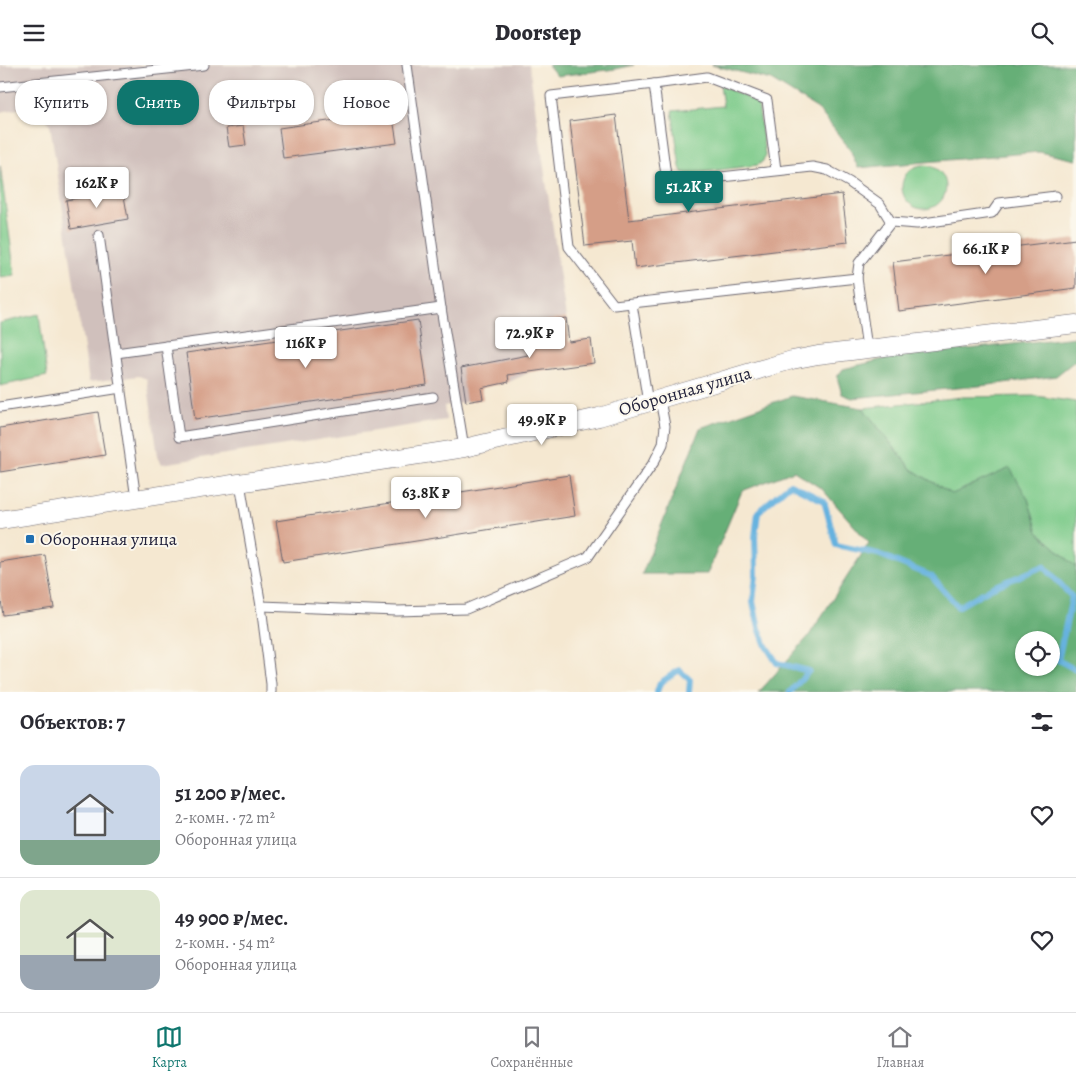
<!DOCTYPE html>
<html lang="ru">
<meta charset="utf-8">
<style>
:root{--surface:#fff;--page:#f2f2f3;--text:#2b2b33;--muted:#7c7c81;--line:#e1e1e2;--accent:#0f766e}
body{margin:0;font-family:Alegreya,serif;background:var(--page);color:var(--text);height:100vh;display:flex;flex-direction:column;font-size:19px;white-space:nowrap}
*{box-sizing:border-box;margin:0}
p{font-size:16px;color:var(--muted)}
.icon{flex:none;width:28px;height:28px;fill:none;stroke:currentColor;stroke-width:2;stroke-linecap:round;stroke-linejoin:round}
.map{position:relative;height:627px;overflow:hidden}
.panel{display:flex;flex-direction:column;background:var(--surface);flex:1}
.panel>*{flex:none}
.top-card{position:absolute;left:15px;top:15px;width:500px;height:45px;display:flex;gap:10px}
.controls{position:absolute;left:1015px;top:566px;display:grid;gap:10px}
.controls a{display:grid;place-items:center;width:45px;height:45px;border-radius:50%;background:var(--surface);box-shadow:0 1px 4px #0004;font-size:25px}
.price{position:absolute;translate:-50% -42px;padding:0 11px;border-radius:5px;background:#fff;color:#222;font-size:16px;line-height:32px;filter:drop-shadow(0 1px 2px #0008)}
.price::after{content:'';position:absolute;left:50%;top:30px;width:15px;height:11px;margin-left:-8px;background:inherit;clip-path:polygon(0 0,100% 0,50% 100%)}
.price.current{background:var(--accent);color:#fff}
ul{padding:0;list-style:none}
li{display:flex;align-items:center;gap:15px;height:125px;padding:0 20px}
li+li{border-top:1px solid var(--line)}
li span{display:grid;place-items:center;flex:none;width:140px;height:100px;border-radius:15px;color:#555}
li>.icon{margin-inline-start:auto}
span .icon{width:60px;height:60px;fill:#fffc;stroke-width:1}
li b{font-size:21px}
h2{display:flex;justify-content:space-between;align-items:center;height:60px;padding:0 20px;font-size:21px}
.tag{padding:0 18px;border-radius:20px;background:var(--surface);box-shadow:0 1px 4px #0004;font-size:18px;line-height:45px}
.tag.current{background:var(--accent);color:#fff}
header{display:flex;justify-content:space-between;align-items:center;height:65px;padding:0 20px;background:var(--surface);font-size:22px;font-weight:800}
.tabs{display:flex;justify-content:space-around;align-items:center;height:70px;border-top:1px solid var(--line);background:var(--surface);font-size:14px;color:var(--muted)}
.tabs a{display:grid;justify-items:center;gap:2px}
.tabs .current{color:var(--accent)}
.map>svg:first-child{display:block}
.industrial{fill:#d0c0bc}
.green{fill:#7ecb8b;stroke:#507663}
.forest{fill:#66af77;stroke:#446859;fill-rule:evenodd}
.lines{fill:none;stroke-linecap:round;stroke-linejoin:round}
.stream{stroke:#66b2df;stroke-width:6}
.building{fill:#d59e87}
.service-casing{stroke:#6c6770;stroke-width:11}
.minor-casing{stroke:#6c6770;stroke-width:19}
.service{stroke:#fff;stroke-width:9}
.minor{stroke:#fff;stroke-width:18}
.poi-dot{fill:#1f6fb2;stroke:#fbf7ec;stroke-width:2}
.labels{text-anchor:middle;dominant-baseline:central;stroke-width:4;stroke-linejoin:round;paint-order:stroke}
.street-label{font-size:18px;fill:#22223b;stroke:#fbf7ec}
.poi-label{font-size:18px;fill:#22223b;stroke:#fbf7ec;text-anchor:start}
</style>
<header><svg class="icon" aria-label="menu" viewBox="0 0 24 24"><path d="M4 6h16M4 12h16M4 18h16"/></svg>Doorstep<svg class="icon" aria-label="search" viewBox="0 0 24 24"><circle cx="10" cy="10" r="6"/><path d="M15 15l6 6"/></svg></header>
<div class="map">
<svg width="1076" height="627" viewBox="0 0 1076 627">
<rect width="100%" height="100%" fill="#fbf7ec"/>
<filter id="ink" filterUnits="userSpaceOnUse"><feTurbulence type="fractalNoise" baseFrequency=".02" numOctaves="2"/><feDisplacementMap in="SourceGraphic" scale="10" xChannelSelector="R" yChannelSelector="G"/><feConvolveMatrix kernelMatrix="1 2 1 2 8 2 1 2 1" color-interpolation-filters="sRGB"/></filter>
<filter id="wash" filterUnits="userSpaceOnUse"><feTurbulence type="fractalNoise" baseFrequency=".0096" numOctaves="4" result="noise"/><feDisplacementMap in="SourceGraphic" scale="20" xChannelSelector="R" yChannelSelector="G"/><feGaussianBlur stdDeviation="1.12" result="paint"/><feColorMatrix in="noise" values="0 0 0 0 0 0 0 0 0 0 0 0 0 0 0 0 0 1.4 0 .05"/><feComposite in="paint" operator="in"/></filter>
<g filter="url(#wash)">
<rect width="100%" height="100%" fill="#f5e8d1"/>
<polygon class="industrial" points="0,0 529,0 566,253 538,257 541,281 527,283 530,307 509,317 481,323 483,334 444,341 446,355 162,399 158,391 147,314 139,311 89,317 50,59 35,41 0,47"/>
<g class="green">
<polygon points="720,20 758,38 765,90 763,96 758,100 688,109 682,107 680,102 672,46 723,41"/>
<circle cx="924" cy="122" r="22"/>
<polygon points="0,100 15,211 0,213"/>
<polygon points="39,249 47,311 0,321 0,258"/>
<polygon points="1036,331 1076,337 1076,502 1038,467 1028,434 952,429 911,404 863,343 962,332"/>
</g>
<g class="forest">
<polygon points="548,0 634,0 616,4 557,11"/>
<polygon points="712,0 1076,0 1076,95 1039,87 858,103 850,84 818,44 771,15"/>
<polygon points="1076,272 1076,295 1056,311 989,320 852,333 842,329 837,312 843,304 888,293"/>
<path d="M792 331 863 343 911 404 952 429 1010 403 1028 434 1038 467 1076 502V627H759L808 572 869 478 822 424 794 406 742 426 707 509H642L700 363ZM1024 575H1051V602H1024Z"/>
</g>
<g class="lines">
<g class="stream">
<polyline points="657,627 660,618 679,605 690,615 689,627"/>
<polyline points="790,627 809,606 777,598 766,581 759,563 753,537 756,509 755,472 758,447 790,419 824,436 836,480 878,489 931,511 958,542 991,523 1044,501 1072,532 1058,595 1076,605"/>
</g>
</g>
<g id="blocks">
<g class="building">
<polygon points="392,47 397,78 283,93 279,63"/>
<polygon points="616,50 629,155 842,129 848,177 635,203 632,176 585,181 570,56"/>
<polygon points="243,61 246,80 229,82 226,63"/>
<polygon points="123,125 128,154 71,164 66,135"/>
<polygon points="1076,174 1076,223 899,246 893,197"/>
<polygon points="566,253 569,277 591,274 594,298 508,310 509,317 481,323 483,334 466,337 461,303 528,290 527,283 541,281 537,257"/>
<polygon points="418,255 427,320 195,354 186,288"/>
<polygon points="98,347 105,390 0,407 0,363"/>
<polygon points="569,410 575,451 283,497 276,456"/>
<polygon points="45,490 54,543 3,550 0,529 0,497"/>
</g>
</g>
</g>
<g filter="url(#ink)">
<use href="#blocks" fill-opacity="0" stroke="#6c6770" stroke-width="1"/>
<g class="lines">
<defs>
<g id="service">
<polyline points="407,0 441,243 464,383"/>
<polyline points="654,19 707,12 767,35 776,105"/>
<polyline points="0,22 204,0"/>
<polyline points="891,157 917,159 992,148 999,138 1056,131"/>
<polyline points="99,170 136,434"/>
<polyline points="857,213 614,240 569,182 551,31 654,19 667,118 812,102 827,105 849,117 880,139 891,157"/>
<polyline points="632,239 648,338"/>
<polyline points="166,281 179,372 433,332"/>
<polyline points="867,283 857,213 859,198 891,157"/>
<polyline points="116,288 441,243"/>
<polyline points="0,342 121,323"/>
<polyline points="240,418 261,541 271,619 271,627"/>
<polyline points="261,541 397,546 466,544 588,492 654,397 663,379 665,361 660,335"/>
</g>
<polyline id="minor" points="0,455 464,383 599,352 792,295 818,290 1076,259"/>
</defs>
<use href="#service" class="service-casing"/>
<use href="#minor" class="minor-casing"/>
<use href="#service" class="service"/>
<use href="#minor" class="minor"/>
</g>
</g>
<rect class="poi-dot" x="25" y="469" width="10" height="10" rx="2.5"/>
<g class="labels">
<g class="street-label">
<text transform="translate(685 326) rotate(-16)">Оборонная улица</text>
</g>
<g class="poi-label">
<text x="40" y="474">Оборонная улица</text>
</g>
</g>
</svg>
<div class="controls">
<a><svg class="icon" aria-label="locate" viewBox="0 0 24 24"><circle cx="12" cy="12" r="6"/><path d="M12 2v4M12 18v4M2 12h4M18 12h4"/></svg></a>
</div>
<b class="price" style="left:97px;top:144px">162K ₽</b>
<b class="price current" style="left:689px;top:148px">51.2K ₽</b>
<b class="price" style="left:986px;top:210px">66.1K ₽</b>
<b class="price" style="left:530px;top:294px">72.9K ₽</b>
<b class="price" style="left:306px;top:304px">116K ₽</b>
<b class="price" style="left:542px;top:381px">49.9K ₽</b>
<b class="price" style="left:426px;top:454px">63.8K ₽</b>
<div class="top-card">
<a class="tag">Купить</a>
<a class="tag current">Снять</a>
<a class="tag">Фильтры</a>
<a class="tag">Новое</a>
</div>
</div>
<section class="panel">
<h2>Объектов: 7<svg class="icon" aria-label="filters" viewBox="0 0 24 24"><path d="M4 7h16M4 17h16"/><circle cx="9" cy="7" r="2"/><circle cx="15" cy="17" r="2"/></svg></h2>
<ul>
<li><span style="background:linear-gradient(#c9d6e8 75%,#7fa58c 0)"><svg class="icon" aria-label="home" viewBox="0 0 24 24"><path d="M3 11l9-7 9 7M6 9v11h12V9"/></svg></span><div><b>51 200 ₽/мес.</b><p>2-комн. · 72 m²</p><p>Оборонная улица</p></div><svg class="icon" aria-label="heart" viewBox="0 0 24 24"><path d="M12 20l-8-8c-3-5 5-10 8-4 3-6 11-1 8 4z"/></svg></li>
<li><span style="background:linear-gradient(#dfe7d0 65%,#9aa5b1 0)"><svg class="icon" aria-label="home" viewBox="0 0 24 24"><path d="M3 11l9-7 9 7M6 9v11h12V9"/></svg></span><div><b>49 900 ₽/мес.</b><p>2-комн. · 54 m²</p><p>Оборонная улица</p></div><svg class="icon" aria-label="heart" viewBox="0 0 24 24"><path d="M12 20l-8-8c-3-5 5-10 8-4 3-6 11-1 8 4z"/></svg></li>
</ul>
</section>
<nav class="tabs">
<a class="current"><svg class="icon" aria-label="map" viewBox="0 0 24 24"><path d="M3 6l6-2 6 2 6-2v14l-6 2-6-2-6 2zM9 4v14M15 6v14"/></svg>Карта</a>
<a><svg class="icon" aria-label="saved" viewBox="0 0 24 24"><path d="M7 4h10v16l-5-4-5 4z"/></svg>Сохранённые</a>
<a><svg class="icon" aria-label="home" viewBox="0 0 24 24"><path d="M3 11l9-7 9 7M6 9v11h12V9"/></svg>Главная</a>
</nav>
